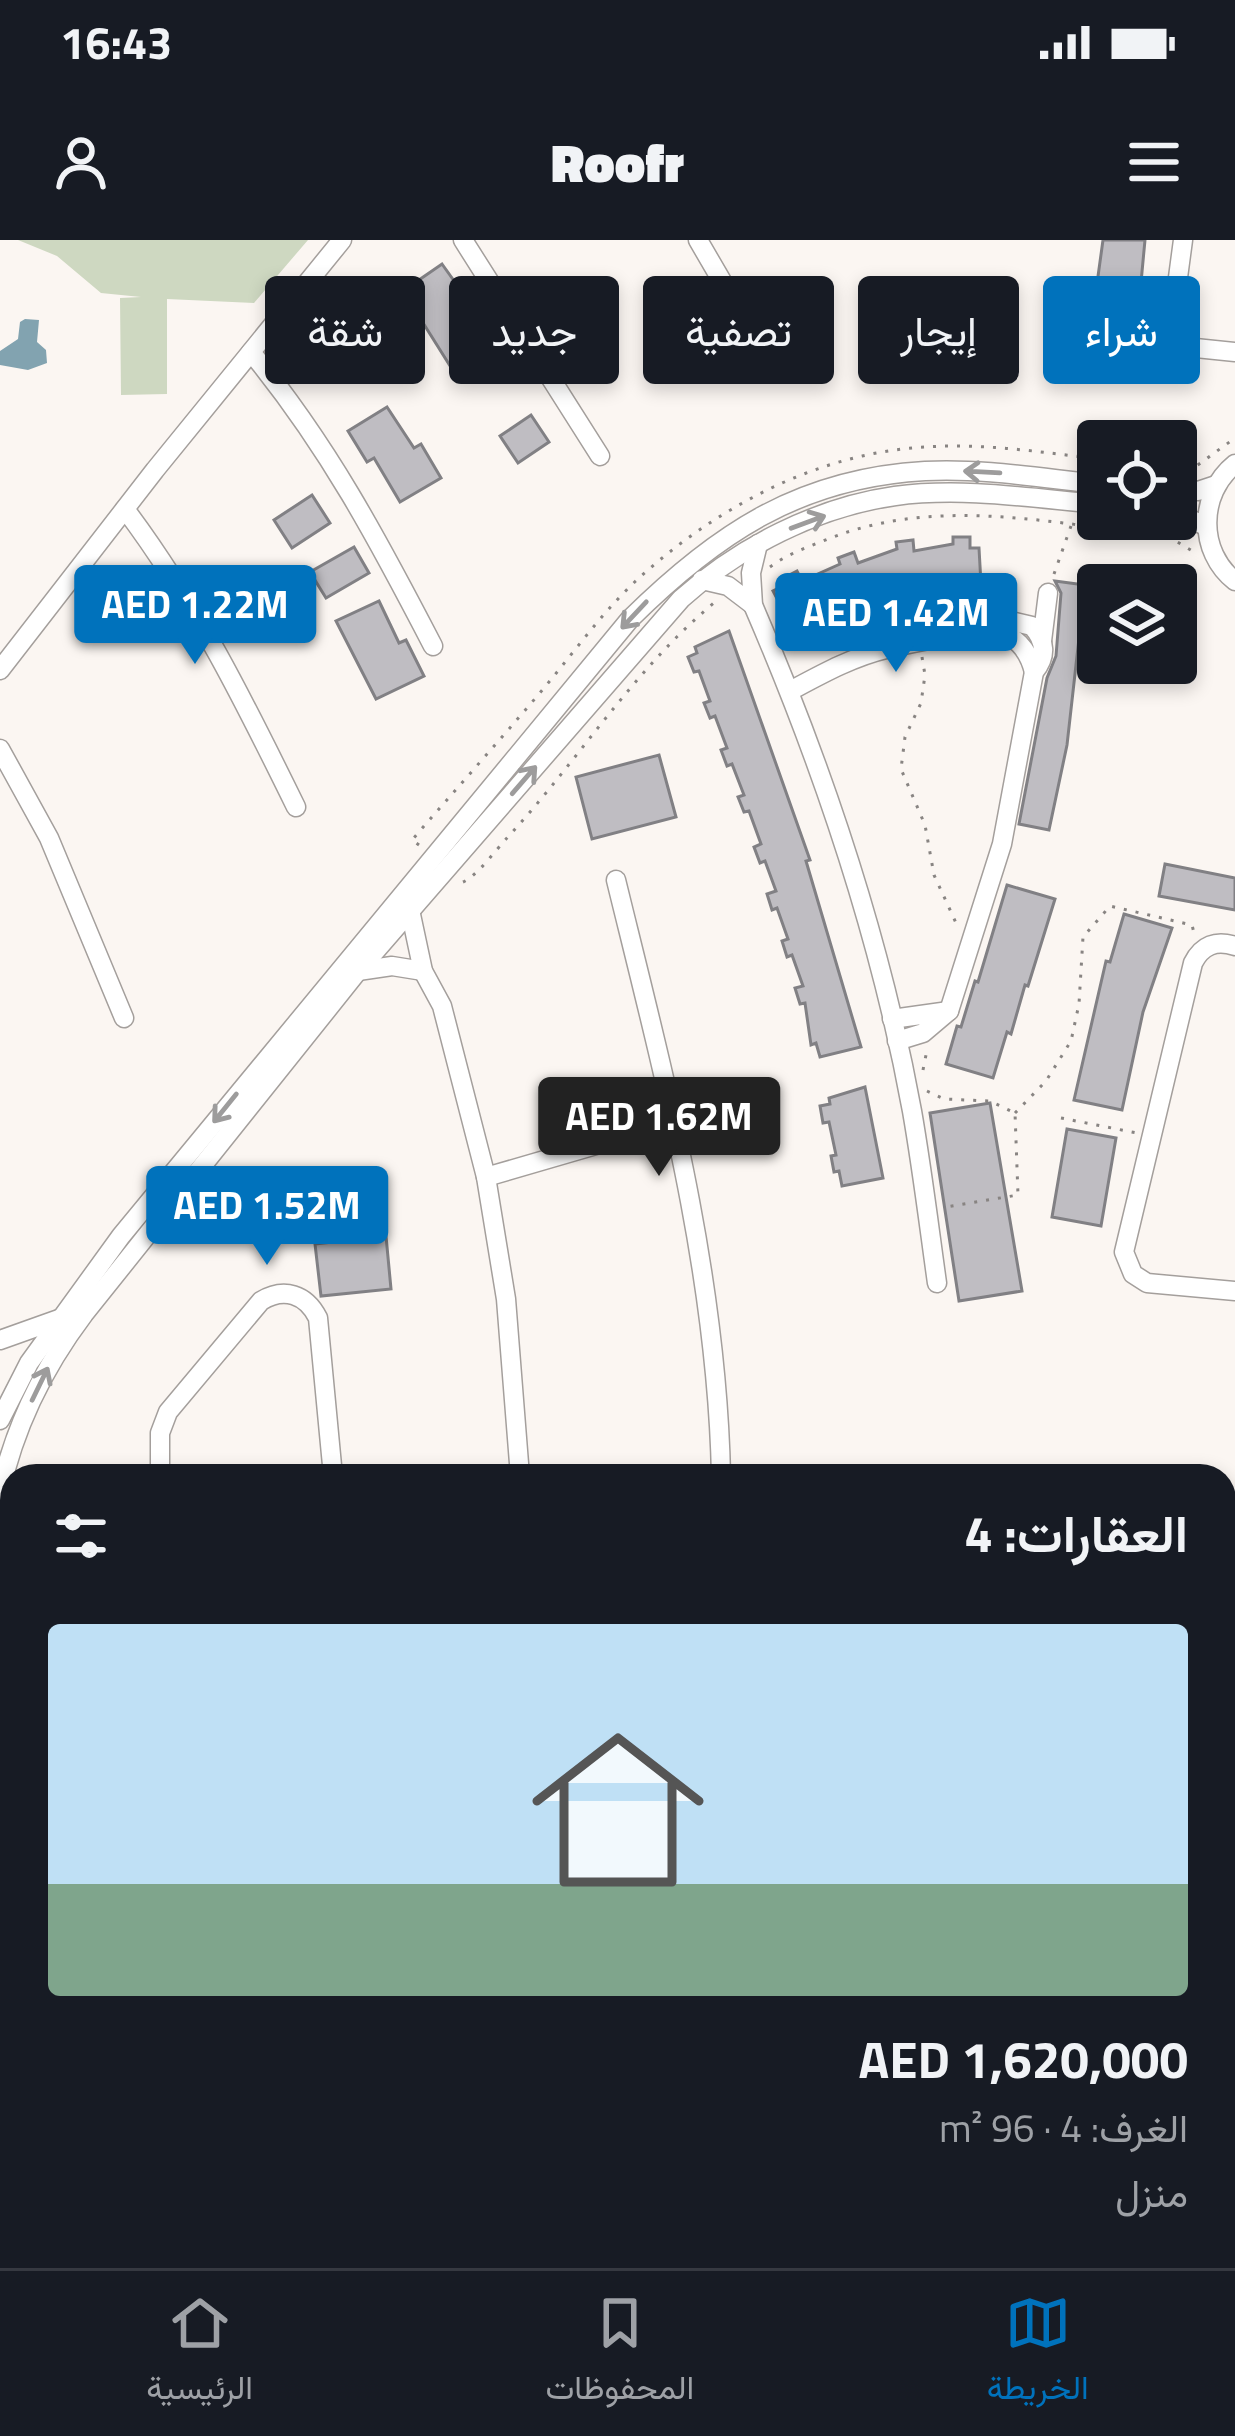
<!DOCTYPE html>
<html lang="ar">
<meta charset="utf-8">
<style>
:root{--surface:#171b24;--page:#20242c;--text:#f1f3f6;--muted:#9ea1a6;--line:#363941;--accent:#0072bc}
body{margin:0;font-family:"Titillium Web",Vazirmatn,sans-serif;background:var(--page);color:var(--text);direction:rtl;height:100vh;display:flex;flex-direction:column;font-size:45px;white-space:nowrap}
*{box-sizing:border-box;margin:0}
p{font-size:39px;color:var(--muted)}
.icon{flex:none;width:66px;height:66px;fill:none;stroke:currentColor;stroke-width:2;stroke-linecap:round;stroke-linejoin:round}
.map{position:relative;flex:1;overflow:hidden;direction:ltr}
.side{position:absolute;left:0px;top:1224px;width:1236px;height:804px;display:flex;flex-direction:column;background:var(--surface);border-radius:36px 36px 0 0;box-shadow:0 6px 18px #0003;direction:rtl}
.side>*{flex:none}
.banner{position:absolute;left:36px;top:36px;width:1164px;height:108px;direction:rtl;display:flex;gap:24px}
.controls{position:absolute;left:1077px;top:180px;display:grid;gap:24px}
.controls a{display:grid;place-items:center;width:120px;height:120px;border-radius:12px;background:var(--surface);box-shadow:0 6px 18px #0003;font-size:60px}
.price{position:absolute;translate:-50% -102px;padding:0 27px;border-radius:12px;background:var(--accent);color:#fff;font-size:39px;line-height:78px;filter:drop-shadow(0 3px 6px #0008)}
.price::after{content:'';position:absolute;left:50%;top:72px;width:36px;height:27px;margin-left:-18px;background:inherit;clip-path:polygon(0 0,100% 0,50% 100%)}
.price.current{background:#222;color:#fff}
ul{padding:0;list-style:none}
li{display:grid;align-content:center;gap:24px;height:636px;padding:0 48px}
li+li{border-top:3px solid var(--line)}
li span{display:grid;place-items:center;height:372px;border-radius:12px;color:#555}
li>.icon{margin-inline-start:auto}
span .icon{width:216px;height:216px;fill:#fffc;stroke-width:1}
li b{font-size:51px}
h2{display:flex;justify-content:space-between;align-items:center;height:144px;padding:0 48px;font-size:51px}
.chip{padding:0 42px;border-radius:12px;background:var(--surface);box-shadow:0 6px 18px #0003;font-size:42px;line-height:108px}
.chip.current{background:var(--accent);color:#fff}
.status{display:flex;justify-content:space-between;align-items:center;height:84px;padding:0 60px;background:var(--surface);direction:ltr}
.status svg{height:33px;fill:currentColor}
header{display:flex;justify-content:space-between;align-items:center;height:156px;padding:0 48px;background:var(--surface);font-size:54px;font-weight:800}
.tab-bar{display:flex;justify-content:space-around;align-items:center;height:168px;border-top:3px solid var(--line);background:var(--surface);font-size:33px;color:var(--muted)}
.tab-bar a{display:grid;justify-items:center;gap:6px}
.tab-bar .current{color:var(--accent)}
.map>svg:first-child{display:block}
.green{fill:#ced8c1}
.water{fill:#82a3b0}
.building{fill:#bfbdc2;stroke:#818084;stroke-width:3}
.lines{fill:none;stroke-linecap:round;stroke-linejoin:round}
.street-casing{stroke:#a49f9c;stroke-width:21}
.secondary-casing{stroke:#a49f9c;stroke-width:27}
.path{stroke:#888482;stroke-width:3;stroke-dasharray:3 9;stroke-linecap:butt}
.street{stroke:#fff;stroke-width:18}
.secondary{stroke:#caecf3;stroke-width:24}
.oneway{stroke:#9d9c9c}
</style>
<div class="status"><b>16:43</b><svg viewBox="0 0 49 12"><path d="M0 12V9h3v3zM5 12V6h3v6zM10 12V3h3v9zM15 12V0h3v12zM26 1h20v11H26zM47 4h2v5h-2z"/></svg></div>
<header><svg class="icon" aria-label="menu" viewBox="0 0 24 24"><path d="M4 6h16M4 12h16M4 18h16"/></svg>Roofr<svg class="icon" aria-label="person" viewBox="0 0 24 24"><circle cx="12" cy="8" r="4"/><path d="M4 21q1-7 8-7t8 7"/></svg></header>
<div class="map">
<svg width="1235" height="2028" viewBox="0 0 1235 2028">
<rect width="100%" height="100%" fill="#fbf6f2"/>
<polygon class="green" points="18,0 308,0 254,63 167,59 167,154 121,155 120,58 141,57 101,53 57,16"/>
<polygon class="water" points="25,79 39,80 37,102 46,110 47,123 28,130 0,125 0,111 18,99 20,82"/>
<g class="building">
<polygon points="1103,0 1145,0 1137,85 1092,80"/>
<polygon points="442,24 497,101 452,129 403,51"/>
<polygon points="692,48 713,81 671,107 651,75"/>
<polygon points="387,167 414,208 421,204 441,238 400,262 374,218 367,222 348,191"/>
<polygon points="531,175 549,202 518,223 500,196"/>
<polygon points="312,255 330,283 292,308 274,280"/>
<polygon points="953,297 970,297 970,308 979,308 981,344 986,344 987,362 968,363 968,351 936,352 937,363 919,365 917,354 886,359 889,370 872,376 868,365 838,376 841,382 825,391 819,381 795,393 773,351 785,345 782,339 797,331 802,341 840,324 838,318 854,312 858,323 897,309 896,302 913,300 914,311 953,304"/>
<polygon points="354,307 369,333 326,358 310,332"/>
<polygon points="1055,341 1085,345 1067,505 1049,590 1019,584 1047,438 1056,416 1061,353"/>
<polygon points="379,361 399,403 406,400 424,436 376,459 336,381"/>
<polygon points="729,391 810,620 806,621 861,807 820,817 816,803 811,805 805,763 800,764 795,748 803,746 792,715 787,717 782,701 788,699 777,668 772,670 767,654 776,651 765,621 760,623 754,607 761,604 749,571 744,572 738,557 744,555 732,524 727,526 721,510 727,508 715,476 710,478 704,463 710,461 699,431 694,432 688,417 697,413 695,407"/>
<polygon points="659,515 676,577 592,599 576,537"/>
<polygon points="1165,624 1235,638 1235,670 1159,656"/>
<polygon points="1007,645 1055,659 1028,746 1025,745 1011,794 1007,792 993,838 946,824 957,786 961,787 975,741 978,742"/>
<polygon points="1124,674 1172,688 1143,772 1122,870 1074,860 1106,721 1110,722"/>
<polygon points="865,847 883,938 842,946 839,931 834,932 831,916 836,915 829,882 823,883 820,866 830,864 829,858"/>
<polygon points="990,863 1022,1051 959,1061 930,873"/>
<polygon points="1067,889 1116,898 1101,986 1052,977"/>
<polygon points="386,996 391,1049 321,1056 315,1004"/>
</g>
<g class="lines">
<defs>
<g id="street">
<polyline points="463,0 600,216"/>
<polyline points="698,0 769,122"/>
<polyline points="1108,99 1235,112"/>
<polyline points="1169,105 1183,0"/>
<path d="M251 112C328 206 377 298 433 406"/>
<path d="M1235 224C1198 254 1198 312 1235 341"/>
<polyline points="1176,250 1198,251 1216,245"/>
<path d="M125 269C195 362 245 463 296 567"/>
<polyline points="1176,273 1206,286"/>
<path d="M758 304 751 333 753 365C823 527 880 696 912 871 922 928 929 986 937 1043"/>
<polyline points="702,340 728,346 753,365"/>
<path d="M991 389C1015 395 1028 408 1034 432"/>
<polyline points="1042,401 1048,353"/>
<polyline points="0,430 155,230 342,0"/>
<path d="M790 451C820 435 852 417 886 409 927 399 967 395 1006 380L1032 386C1046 401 1047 417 1034 432L1002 604 949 771 923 793 897 801"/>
<polyline points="0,509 49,598 124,778"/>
<path d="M616 640C664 836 717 1033 721 1236"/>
<polyline points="410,670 423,731 442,766 486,937 506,1059 520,1236"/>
<path d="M1235 706C1216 700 1202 705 1193 723L1124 1012 1133 1034 1147 1043 1235 1051"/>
<polyline points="358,731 392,726 423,731"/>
<polyline points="892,779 949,771"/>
<polyline points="486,937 675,882"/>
<polyline points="0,1100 59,1079"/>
<path d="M0 1180 29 1123 121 996 630 379C716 294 799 238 925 231 983 228 1040 238 1098 244"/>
<path d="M160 1236V1193L168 1172 261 1061C284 1047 306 1054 318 1078L333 1236"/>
<path d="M0 1253C14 1188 44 1127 84 1074L358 731 681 359C739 307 817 267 895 256 962 247 1031 258 1098 264"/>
<polyline points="1224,1321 1235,1324"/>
<polyline points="0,1430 12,1518"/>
<polyline points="0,1609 12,1694"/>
<polyline points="1224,1742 1235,1742"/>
<polyline points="1224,1950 1235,1950"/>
<polyline points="559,2016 592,2028"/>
<polyline points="391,2028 394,2016"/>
<polyline points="847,2028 850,2016"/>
</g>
<g id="secondary">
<polyline points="0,1894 12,1883"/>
<path d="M21 2016C49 2026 68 2025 95 2016"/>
<polyline points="97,2016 138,2028"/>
<polyline points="178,2016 194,2028"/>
</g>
</defs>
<use href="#street" class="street-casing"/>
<use href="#secondary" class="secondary-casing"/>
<g class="path">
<polyline points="1188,232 1235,198"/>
<path d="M770 327C787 314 808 307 828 299 939 255 1056 284 1169 297L1194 312"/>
<polyline points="1054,334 1071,286"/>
<polyline points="922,417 925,435 921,463 905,497 901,529 925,585 934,635 957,685"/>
<path d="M419 605 412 600C456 549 501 499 544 448 575 411 604 370 639 338 717 267 818 213 925 207 983 203 1041 212 1098 219"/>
<path d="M463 642C477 636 494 612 507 598 578 521 634 429 715 362"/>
<polyline points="923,830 927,810"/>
<polyline points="927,851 944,859 990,861 1015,873 1018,955 946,967"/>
<polyline points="1015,873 1046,841 1071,801 1079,764 1083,697 1110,666 1192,685 1194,693"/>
<polyline points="1061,878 1137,893"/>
<polyline points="1226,1762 1230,1932"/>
<polyline points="1224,1846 1235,1846"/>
</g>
<use href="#street" class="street"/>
<use href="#secondary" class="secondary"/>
</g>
<defs><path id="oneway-shaft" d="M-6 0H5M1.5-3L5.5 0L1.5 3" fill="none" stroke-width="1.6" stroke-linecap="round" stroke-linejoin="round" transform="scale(3)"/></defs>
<g class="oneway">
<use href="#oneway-shaft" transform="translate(982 232) rotate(-177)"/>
<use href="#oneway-shaft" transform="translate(808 282) rotate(-20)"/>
<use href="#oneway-shaft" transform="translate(634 375) rotate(133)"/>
<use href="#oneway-shaft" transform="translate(524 540) rotate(-49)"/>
<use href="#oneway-shaft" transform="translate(225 868) rotate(129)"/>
<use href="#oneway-shaft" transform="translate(40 1144) rotate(-64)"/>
</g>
</svg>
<div class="controls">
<a><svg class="icon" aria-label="locate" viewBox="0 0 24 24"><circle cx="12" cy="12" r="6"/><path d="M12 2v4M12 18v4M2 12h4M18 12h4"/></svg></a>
<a><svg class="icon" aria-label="layers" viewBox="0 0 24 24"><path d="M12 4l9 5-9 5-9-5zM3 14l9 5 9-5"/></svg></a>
</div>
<b class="price" style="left:195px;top:427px">AED 1.22M</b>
<b class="price" style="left:896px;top:435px">AED 1.42M</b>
<b class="price current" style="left:659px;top:939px">AED 1.62M</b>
<b class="price" style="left:267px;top:1028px">AED 1.52M</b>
<div class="banner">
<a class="chip current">شراء</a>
<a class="chip">إيجار</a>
<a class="chip">تصفية</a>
<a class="chip">جديد</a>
<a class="chip">شقة</a>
</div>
<section class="side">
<h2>العقارات: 4<svg class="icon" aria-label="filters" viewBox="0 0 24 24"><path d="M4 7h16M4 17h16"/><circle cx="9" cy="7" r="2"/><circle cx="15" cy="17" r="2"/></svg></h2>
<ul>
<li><span style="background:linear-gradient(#bfe0f5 70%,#7fa58c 0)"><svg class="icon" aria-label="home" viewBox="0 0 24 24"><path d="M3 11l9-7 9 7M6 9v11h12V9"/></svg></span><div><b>AED 1,620,000</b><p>الغرف: 4 · 96 m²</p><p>منزل</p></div></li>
</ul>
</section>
</div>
<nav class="tab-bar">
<a class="current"><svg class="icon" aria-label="map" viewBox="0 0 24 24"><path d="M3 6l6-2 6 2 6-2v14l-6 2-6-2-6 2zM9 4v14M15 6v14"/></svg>الخريطة</a>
<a><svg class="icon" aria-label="saved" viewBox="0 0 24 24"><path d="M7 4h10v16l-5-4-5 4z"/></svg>المحفوظات</a>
<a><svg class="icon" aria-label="home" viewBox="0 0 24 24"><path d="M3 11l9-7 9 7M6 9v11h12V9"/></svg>الرئيسية</a>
</nav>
